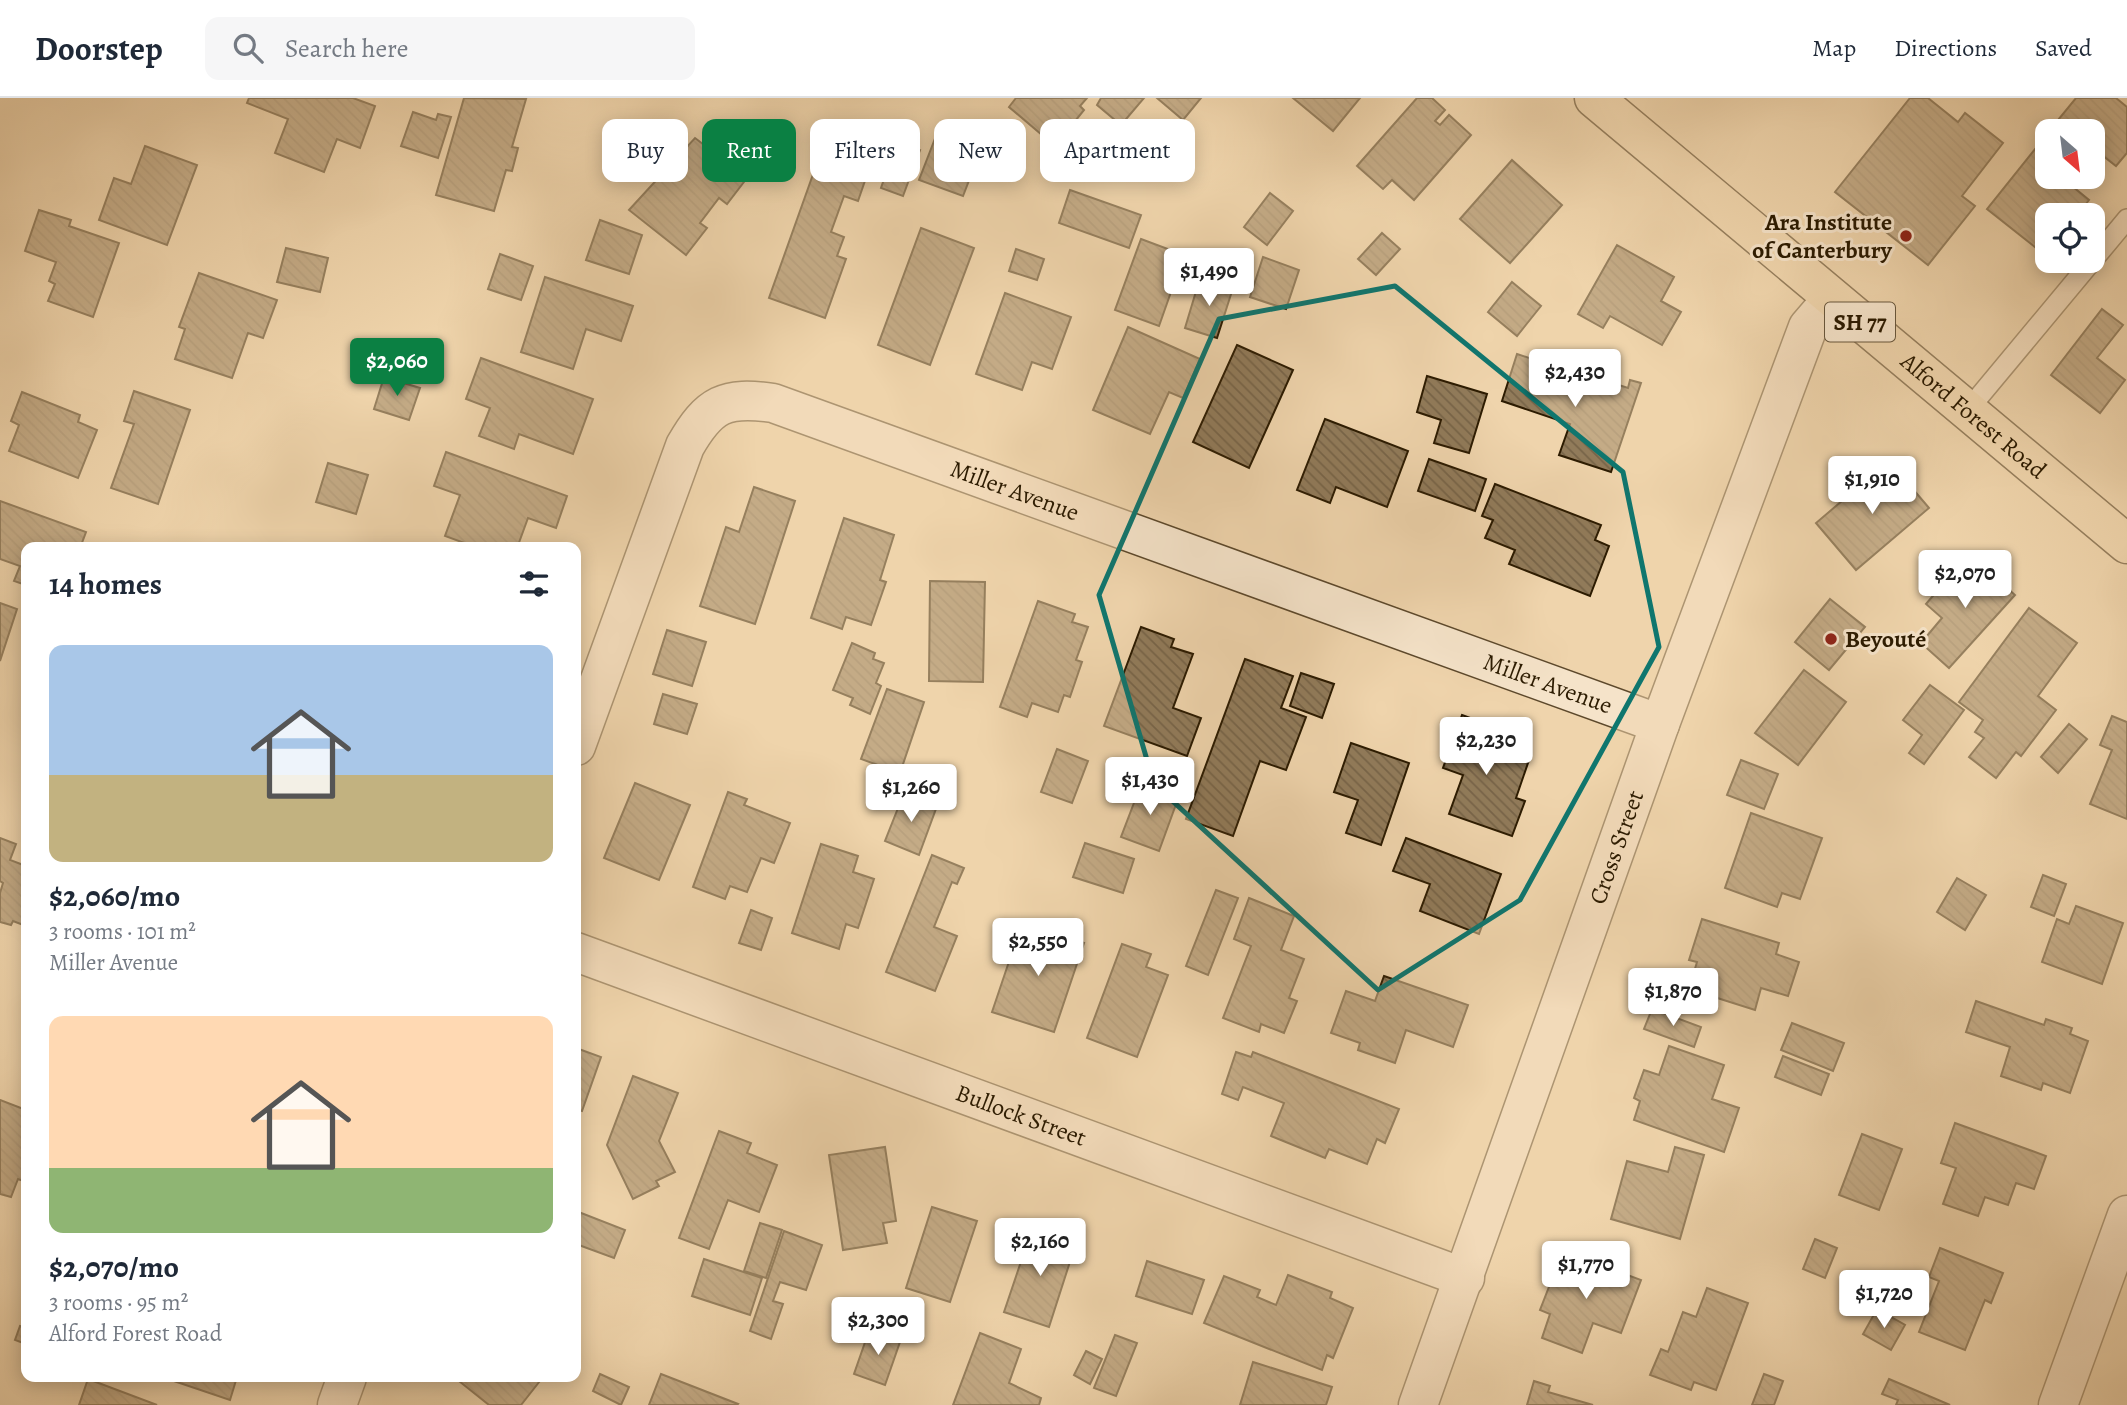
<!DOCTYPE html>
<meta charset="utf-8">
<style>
:root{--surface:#fff;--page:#f6f6f7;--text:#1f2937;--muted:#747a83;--line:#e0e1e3;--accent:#0b8043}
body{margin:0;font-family:Alegreya,serif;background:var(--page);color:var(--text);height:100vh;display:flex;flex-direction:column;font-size:26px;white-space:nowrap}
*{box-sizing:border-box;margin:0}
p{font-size:23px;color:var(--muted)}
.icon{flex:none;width:38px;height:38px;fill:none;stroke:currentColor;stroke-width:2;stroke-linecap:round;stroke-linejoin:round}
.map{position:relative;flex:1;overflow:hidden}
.side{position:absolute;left:21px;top:444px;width:560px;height:840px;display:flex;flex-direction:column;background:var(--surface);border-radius:14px;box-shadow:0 4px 18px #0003}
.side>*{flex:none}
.banner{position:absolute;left:602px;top:21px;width:665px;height:63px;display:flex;gap:14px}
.needle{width:46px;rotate:152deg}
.fabs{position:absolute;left:2035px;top:21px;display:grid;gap:14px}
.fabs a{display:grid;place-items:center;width:70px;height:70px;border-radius:14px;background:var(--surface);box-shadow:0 4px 18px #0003;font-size:35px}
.price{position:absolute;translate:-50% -60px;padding:0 16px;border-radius:7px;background:#fff;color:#222;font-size:23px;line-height:46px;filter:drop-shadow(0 2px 4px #0008)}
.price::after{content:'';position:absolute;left:50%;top:42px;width:21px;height:16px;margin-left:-10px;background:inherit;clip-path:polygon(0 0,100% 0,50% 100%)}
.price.selected{background:var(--accent);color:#fff}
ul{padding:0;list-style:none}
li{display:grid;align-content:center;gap:14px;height:371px;padding:0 28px}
li span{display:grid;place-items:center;height:217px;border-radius:14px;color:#555}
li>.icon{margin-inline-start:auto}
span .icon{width:126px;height:126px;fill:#fffc;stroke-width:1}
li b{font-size:30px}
h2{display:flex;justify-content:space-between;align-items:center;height:84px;padding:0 28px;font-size:30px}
.tag{padding:0 24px;border-radius:14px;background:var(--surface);box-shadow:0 4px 18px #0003;font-size:24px;line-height:63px}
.tag.selected{background:var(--accent);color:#fff}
header{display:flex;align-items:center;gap:42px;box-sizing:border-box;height:98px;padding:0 35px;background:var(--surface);border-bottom:2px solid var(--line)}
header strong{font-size:33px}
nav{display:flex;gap:38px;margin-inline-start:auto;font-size:24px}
.search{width:490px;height:63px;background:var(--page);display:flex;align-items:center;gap:18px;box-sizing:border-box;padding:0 24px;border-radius:14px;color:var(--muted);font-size:26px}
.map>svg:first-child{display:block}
.building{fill:url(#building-back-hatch);stroke:#2c1b01;stroke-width:2}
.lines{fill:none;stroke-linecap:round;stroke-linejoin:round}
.service-casing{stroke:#5d492c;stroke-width:22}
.minor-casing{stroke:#5d492c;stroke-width:41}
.primary-casing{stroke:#2c1b01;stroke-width:41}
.service{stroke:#f5e3c9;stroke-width:19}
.minor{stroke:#f5e3c9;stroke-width:38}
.primary{stroke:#efd4ac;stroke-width:38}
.marked{fill:none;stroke:#0f766e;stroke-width:5;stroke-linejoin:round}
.poi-dot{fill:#8f2418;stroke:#f5e3c9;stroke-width:2.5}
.labels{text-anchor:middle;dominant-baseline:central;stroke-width:6;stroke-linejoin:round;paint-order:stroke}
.shield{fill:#f5e3c9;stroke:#68573d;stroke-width:2}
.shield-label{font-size:23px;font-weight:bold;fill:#2c1b01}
.poi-label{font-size:24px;font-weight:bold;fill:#2c1b01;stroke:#f5e3c9;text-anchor:end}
.street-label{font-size:24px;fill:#2c1b01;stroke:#f5e3c9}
</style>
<header>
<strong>Doorstep</strong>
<div class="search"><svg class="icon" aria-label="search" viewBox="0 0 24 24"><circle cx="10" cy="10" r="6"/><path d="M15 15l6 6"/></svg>Search here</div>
<nav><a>Map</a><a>Directions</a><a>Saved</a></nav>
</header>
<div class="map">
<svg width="2127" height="1307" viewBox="0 0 2127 1307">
<defs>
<pattern id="building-back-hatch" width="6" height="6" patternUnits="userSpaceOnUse" patternTransform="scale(1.75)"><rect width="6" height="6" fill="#917b5a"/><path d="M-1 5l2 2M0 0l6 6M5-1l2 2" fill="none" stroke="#776448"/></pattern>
</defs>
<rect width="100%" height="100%" fill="#efd4ac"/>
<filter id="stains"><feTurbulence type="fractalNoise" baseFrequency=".00286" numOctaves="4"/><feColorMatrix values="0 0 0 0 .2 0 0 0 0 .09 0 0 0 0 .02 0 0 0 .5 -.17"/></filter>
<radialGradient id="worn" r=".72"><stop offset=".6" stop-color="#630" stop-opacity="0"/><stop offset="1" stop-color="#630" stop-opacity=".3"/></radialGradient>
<g class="building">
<polygon points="249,0 353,0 375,8 360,50 337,41 324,74 275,55 288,21 247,5"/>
<polygon points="464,0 526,1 512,49 518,50 512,73 506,72 494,113 436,97"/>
<polygon points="1016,0 1087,0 1080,8 1084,12 1055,48 1009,9"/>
<polygon points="1101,0 1144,0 1121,27 1097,7"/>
<polygon points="1157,0 1201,0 1183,22"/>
<polygon points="1293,0 1360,0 1333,33"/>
<polygon points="1417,0 1432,0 1445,12 1435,23 1440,27 1449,17 1471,37 1414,102 1392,82 1383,91 1357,68"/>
<polygon points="1910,0 1928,0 1958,24 1965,15 2003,45 1962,98 1975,108 1928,167 1835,94"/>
<polygon points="2076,0 2116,0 2127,9 2127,55 2116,68 2093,50 2093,33 2049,33"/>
<polygon points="413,14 436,22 438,16 451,19 438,60 401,48"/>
<polygon points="2048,35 2048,79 2061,79 2089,102 2077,117 2048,117 2045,157 1987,111"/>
<polygon points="936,38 980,54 963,98 919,82"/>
<polygon points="695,40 747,80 727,106 719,100 700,125 707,130 686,157 629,112"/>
<polygon points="897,44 920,52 903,98 881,90"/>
<polygon points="145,48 197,67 167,147 99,122 114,80 131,86"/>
<polygon points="821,54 869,71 858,103 844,98 831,134 844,139 837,158 846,161 825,220 769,200"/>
<polygon points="1512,62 1562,107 1510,165 1460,121"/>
<polygon points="1070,92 1141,117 1129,150 1059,125"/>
<polygon points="1270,95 1293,113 1267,147 1244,129"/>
<polygon points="39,112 71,122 69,128 119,145 93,219 48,203 55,186 49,183 56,164 25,153"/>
<polygon points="600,122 642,137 629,176 586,162"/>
<polygon points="921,130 974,150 930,267 878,247"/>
<polygon points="1382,135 1400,151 1376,177 1358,161"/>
<polygon points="1141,141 1184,157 1159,228 1115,212"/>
<polygon points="1617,147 1674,179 1661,203 1681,214 1662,247 1610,218 1603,230 1578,216"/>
<polygon points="286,150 328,160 320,194 277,184"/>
<polygon points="1016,151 1044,161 1037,182 1009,173"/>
<polygon points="500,156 533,168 521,202 488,191"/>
<polygon points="1263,159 1299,172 1286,211 1250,199"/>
<polygon points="199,175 277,202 263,240 248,235 232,280 175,261 185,231 179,229"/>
<polygon points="545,179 633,208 621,243 586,231 573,271 521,254"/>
<polygon points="1200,180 1233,190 1217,240 1185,230"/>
<polygon points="1512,184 1541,208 1517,238 1488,214"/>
<polygon points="1005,195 1071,219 1052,271 1032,264 1022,292 976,276"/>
<polygon points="2102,211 2123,227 2097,260 2125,282 2100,315 2051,277"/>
<polygon points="1128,229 1200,261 1183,300 1169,294 1150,336 1093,312"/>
<polygon points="1237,247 1293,272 1249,370 1193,344"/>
<polygon points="1517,256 1566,272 1564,276 1589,285 1591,278 1628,290 1630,282 1641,285 1611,374 1559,357 1570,326 1502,303"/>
<polygon points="481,260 593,301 573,356 519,336 514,351 479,338 490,310 466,301"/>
<polygon points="1427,278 1487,296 1469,355 1434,345 1441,322 1417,314"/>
<polygon points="384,279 420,290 409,322 374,311"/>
<polygon points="134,293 190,312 158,406 111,390 134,326 124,323"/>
<polygon points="22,294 80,317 78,324 97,332 78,380 9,353 19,327 11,323"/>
<polygon points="1325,321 1408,353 1387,409 1336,389 1330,405 1297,392"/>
<polygon points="446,354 567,398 556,430 528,420 517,450 478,450 445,438 460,397 434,388"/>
<polygon points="1429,361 1486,381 1475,413 1418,393"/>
<polygon points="1889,363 1929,410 1856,472 1816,425"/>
<polygon points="328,365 368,377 356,416 316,404"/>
<polygon points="1495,386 1601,427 1595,442 1609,448 1590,498 1509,466 1515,452 1485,440 1493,422 1482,418"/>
<polygon points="754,389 795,403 755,526 700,508 726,429 739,434"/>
<polygon points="0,403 86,434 80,450 26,450 26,487 14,483 20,468 0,461"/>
<polygon points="844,420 894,437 880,482 886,484 871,527 846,519 842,531 811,520"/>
<polygon points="1969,456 2015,497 1949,570 1921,545 1942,520 1926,506"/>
<polygon points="930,483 985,484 983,584 929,583"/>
<polygon points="1830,501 1865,529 1829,572 1795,544"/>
<polygon points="1038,503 1075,516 1072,524 1088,529 1076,562 1082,564 1070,599 1064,597 1058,614 1032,605 1027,619 1000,609"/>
<polygon points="0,505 17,511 0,563"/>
<polygon points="2029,510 2077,545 2038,598 2056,612 2021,658 2016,654 1996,680 1969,659 1984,640 1975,634 1983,622 1959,604"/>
<polygon points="1141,529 1174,541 1171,549 1193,556 1173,610 1201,620 1187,658 1104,628"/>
<polygon points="667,532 706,544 692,588 653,576"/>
<polygon points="852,545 875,555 873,561 884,565 876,585 881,588 870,616 850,607 853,600 833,592"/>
<polygon points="1245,561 1293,578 1281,610 1306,619 1286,672 1260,663 1233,738 1186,721"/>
<polygon points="1804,572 1846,604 1798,667 1755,635"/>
<polygon points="1301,575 1334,586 1322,620 1290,608"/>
<polygon points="1930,587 1964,612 1924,666 1909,655 1922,637 1903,622"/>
<polygon points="887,591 924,604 900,675 861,661"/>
<polygon points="663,596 697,606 687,636 654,626"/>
<polygon points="1462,617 1503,632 1496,650 1529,662 1516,700 1525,703 1512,738 1449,716 1463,677 1443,670"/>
<polygon points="2112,618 2127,624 2127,721 2090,706 2112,652 2100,647"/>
<polygon points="2069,626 2087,641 2058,675 2041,659"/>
<polygon points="1351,645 1409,665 1381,747 1346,735 1358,702 1334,694"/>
<polygon points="1057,651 1088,663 1072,705 1041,694"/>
<polygon points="1741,662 1778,676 1764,711 1727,697"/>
<polygon points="1142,684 1179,698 1159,753 1121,739"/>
<polygon points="635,685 690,707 659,782 604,760"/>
<polygon points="728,694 747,701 744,707 790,725 774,765 761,760 747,794 730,788 725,801 693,789"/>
<polygon points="904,695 937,708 919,757 885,743"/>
<polygon points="1751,715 1822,740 1800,801 1782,795 1777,809 1725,790"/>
<polygon points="0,740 16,746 10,762 26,768 26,828 13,823 11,827 0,824 0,795 3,785 0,783"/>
<polygon points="1406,740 1501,776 1479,836 1420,813 1430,786 1393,773"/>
<polygon points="1085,745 1134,761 1123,795 1073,779"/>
<polygon points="821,746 858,758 853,774 874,781 858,830 846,826 839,851 792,835"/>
<polygon points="932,757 964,770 957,786 952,784 934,829 957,838 935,893 886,874"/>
<polygon points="2043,777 2066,786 2054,818 2031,809"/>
<polygon points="1957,780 1986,797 1965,832 1937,814"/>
<polygon points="1216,792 1238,800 1208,877 1186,868"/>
<polygon points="1249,800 1294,818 1281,852 1304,861 1289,900 1297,903 1284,935 1261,926 1259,934 1223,920 1251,848 1234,841"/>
<polygon points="2076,808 2123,825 2102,886 2042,864 2057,821 2069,826"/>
<polygon points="751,812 772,820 761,852 739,845"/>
<polygon points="1702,821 1779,845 1776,856 1799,864 1788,898 1761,890 1755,912 1689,891 1697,864 1689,862"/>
<polygon points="1022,825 1084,845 1054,934 992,914"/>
<polygon points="1122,846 1151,856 1146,869 1168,877 1137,959 1087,940"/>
<polygon points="1384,878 1468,907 1453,949 1406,932 1395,965 1358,952 1360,945 1331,935 1346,893 1375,903"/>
<polygon points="1976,903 2044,927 2046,921 2072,930 2070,936 2088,943 2070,995 2043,985 2041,992 2001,978 2010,949 1966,934"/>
<polygon points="1652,911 1701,929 1694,949 1644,931"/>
<polygon points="1792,925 1844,945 1833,973 1781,952"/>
<polygon points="1669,948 1724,967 1712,1001 1739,1010 1724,1054 1634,1022 1640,1003 1634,1000 1644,972 1659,977"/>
<polygon points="576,950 601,959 582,1013 576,1011"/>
<polygon points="1236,954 1251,959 1253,954 1399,1011 1385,1045 1377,1041 1367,1066 1329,1051 1325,1060 1271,1038 1284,1005 1243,989 1238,1002 1222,996"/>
<polygon points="1783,958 1829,976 1821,997 1775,979"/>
<polygon points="633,978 678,995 659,1043 675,1074 656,1083 659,1088 633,1101 607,1047"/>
<polygon points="0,1002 26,1012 26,1084 18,1081 11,1099 0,1096"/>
<polygon points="1955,1025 2046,1058 2034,1091 2016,1085 2008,1107 1985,1099 1978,1118 1943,1106 1956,1070 1941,1065"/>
<polygon points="719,1033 751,1045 747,1055 777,1067 759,1114 728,1102 709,1151 679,1140"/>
<polygon points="1862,1036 1902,1051 1879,1112 1839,1097"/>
<polygon points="885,1049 896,1123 883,1125 887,1145 843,1152 829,1057"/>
<polygon points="1675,1049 1704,1057 1680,1141 1611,1121 1627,1063 1668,1074"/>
<polygon points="932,1109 977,1123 950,1204 906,1190"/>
<polygon points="576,1113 625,1132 614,1160 576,1146"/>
<polygon points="760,1125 782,1132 766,1180 744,1173"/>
<polygon points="1032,1131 1076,1145 1049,1229 1004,1214"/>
<polygon points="784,1133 822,1147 806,1192 780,1184 773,1203 783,1206 771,1241 750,1233"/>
<polygon points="1815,1141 1837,1150 1825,1180 1803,1171"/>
<polygon points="1940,1150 2003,1175 1991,1205 1985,1202 1965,1252 1919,1234 1939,1183 1929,1179"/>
<polygon points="1563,1153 1641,1182 1621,1235 1593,1225 1582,1255 1542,1240 1550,1216 1540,1212"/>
<polygon points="704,1161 762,1180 750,1217 692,1198"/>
<polygon points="1147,1163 1204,1182 1192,1216 1136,1198"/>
<polygon points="1288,1177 1332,1194 1330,1200 1353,1210 1333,1260 1327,1257 1322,1272 1204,1225 1224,1178 1260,1192 1257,1199 1276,1207"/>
<polygon points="1707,1190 1748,1205 1716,1292 1694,1284 1691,1292 1650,1277 1661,1251 1668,1254 1683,1214 1696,1219"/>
<polygon points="1877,1211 1905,1227 1891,1252 1863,1236"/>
<polygon points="20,1228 26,1230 26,1246 15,1242"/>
<polygon points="870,1230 901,1241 885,1287 854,1276"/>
<polygon points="980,1235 1021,1251 1009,1285 1041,1300 1039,1307 953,1307"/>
<polygon points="1115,1237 1137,1245 1116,1298 1094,1290"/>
<polygon points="1086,1253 1102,1261 1090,1286 1074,1277"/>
<polygon points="1253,1264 1332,1289 1326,1307 1240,1307"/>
<polygon points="600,1276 629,1289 621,1307 593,1293"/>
<polygon points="661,1276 738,1306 737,1307 649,1307"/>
<polygon points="1764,1276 1783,1283 1774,1307 1752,1307"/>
<polygon points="162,1279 237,1279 230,1302"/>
<polygon points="454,1279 543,1279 521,1307 489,1307"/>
<polygon points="88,1281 157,1307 79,1307"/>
<polygon points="1889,1281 1950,1307 1896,1307 1898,1302 1882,1296"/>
<polygon points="1534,1283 1550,1288 1548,1294 1593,1307 1527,1307"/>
</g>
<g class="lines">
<defs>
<g id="service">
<polyline points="2093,162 2127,121"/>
<polyline points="1968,312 2092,163"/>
</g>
<g id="minor">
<path id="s1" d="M576 648 685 348C709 306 725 298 773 305L1660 626"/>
<path id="s2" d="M576 854 1465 1180"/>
<polyline points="337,1307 347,1279"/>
<path id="s3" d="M1418 1307 1660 626 1802 245 1808 229 1832 201"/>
<polyline points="2058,1307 2127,1117"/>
</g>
<g id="primary">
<path id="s4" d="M1594 0 2127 446"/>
</g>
</defs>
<use href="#service" class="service-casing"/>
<use href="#minor" class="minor-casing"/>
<use href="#primary" class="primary-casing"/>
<use href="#service" class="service"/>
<use href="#minor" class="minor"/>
<use href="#primary" class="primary"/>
</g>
<path d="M0 0H2127V1307H0ZM1395 188 1623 374 1659 549 1520 802 1378 892 1154 686 1099 497 1219 221Z" fill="#efd4ac" fill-opacity=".55" fill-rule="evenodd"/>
<path class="marked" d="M1395 188 1623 374 1659 549 1520 802 1378 892 1154 686 1099 497 1219 221Z"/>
<g class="poi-dot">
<circle cx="1906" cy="138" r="7"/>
<circle cx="1831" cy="541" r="7"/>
</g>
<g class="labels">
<rect class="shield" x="1825" y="204.5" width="70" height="39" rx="5"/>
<g class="shield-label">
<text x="1860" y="224">SH 77</text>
</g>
<g class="poi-label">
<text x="1892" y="124">Ara Institute<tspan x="1892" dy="28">of Canterbury</tspan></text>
<text x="1845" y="541" text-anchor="start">Beyouté</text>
</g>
<g class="street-label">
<text stroke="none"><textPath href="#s4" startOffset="495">Alford Forest Road</textPath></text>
<text stroke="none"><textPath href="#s1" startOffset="684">Miller Avenue</textPath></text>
<text stroke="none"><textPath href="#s1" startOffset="1251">Miller Avenue</textPath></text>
<text stroke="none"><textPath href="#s3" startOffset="592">Cross Street</textPath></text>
<text stroke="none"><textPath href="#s2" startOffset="474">Bullock Street</textPath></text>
</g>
</g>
<rect width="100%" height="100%" filter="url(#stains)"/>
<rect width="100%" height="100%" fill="url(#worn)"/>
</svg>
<div class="fabs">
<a><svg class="needle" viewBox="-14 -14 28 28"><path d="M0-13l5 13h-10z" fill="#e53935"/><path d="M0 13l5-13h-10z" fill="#747a83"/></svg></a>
<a><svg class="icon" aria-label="locate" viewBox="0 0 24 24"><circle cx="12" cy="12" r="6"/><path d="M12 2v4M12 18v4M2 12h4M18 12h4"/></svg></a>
</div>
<b class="price" style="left:1209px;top:210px">$1,490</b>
<b class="price selected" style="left:397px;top:300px">$2,060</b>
<b class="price" style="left:1575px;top:311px">$2,430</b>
<b class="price" style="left:1872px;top:418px">$1,910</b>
<b class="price" style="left:1965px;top:512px">$2,070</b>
<b class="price" style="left:1486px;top:679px">$2,230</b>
<b class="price" style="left:1150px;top:719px">$1,430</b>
<b class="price" style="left:911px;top:726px">$1,260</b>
<b class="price" style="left:1038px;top:880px">$2,550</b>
<b class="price" style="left:1673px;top:930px">$1,870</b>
<b class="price" style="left:1040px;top:1180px">$2,160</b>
<b class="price" style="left:1586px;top:1203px">$1,770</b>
<b class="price" style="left:1884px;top:1232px">$1,720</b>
<b class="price" style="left:878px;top:1259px">$2,300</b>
<div class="banner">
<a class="tag">Buy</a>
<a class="tag selected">Rent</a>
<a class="tag">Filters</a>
<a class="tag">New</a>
<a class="tag">Apartment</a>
</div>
<section class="side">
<h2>14 homes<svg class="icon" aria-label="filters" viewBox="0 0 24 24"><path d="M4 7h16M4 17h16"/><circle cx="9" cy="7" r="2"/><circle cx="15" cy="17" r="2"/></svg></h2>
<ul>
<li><span style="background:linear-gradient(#a9c7e8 60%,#c2b280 0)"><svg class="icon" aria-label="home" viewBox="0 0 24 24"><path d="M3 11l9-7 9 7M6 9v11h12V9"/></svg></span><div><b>$2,060/mo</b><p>3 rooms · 101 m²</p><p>Miller Avenue</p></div></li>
<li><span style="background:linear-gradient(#ffd9b3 70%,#8fb573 0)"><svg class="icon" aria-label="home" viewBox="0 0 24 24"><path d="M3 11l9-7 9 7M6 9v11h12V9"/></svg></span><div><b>$2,070/mo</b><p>3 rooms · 95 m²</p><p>Alford Forest Road</p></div></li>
</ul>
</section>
</div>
